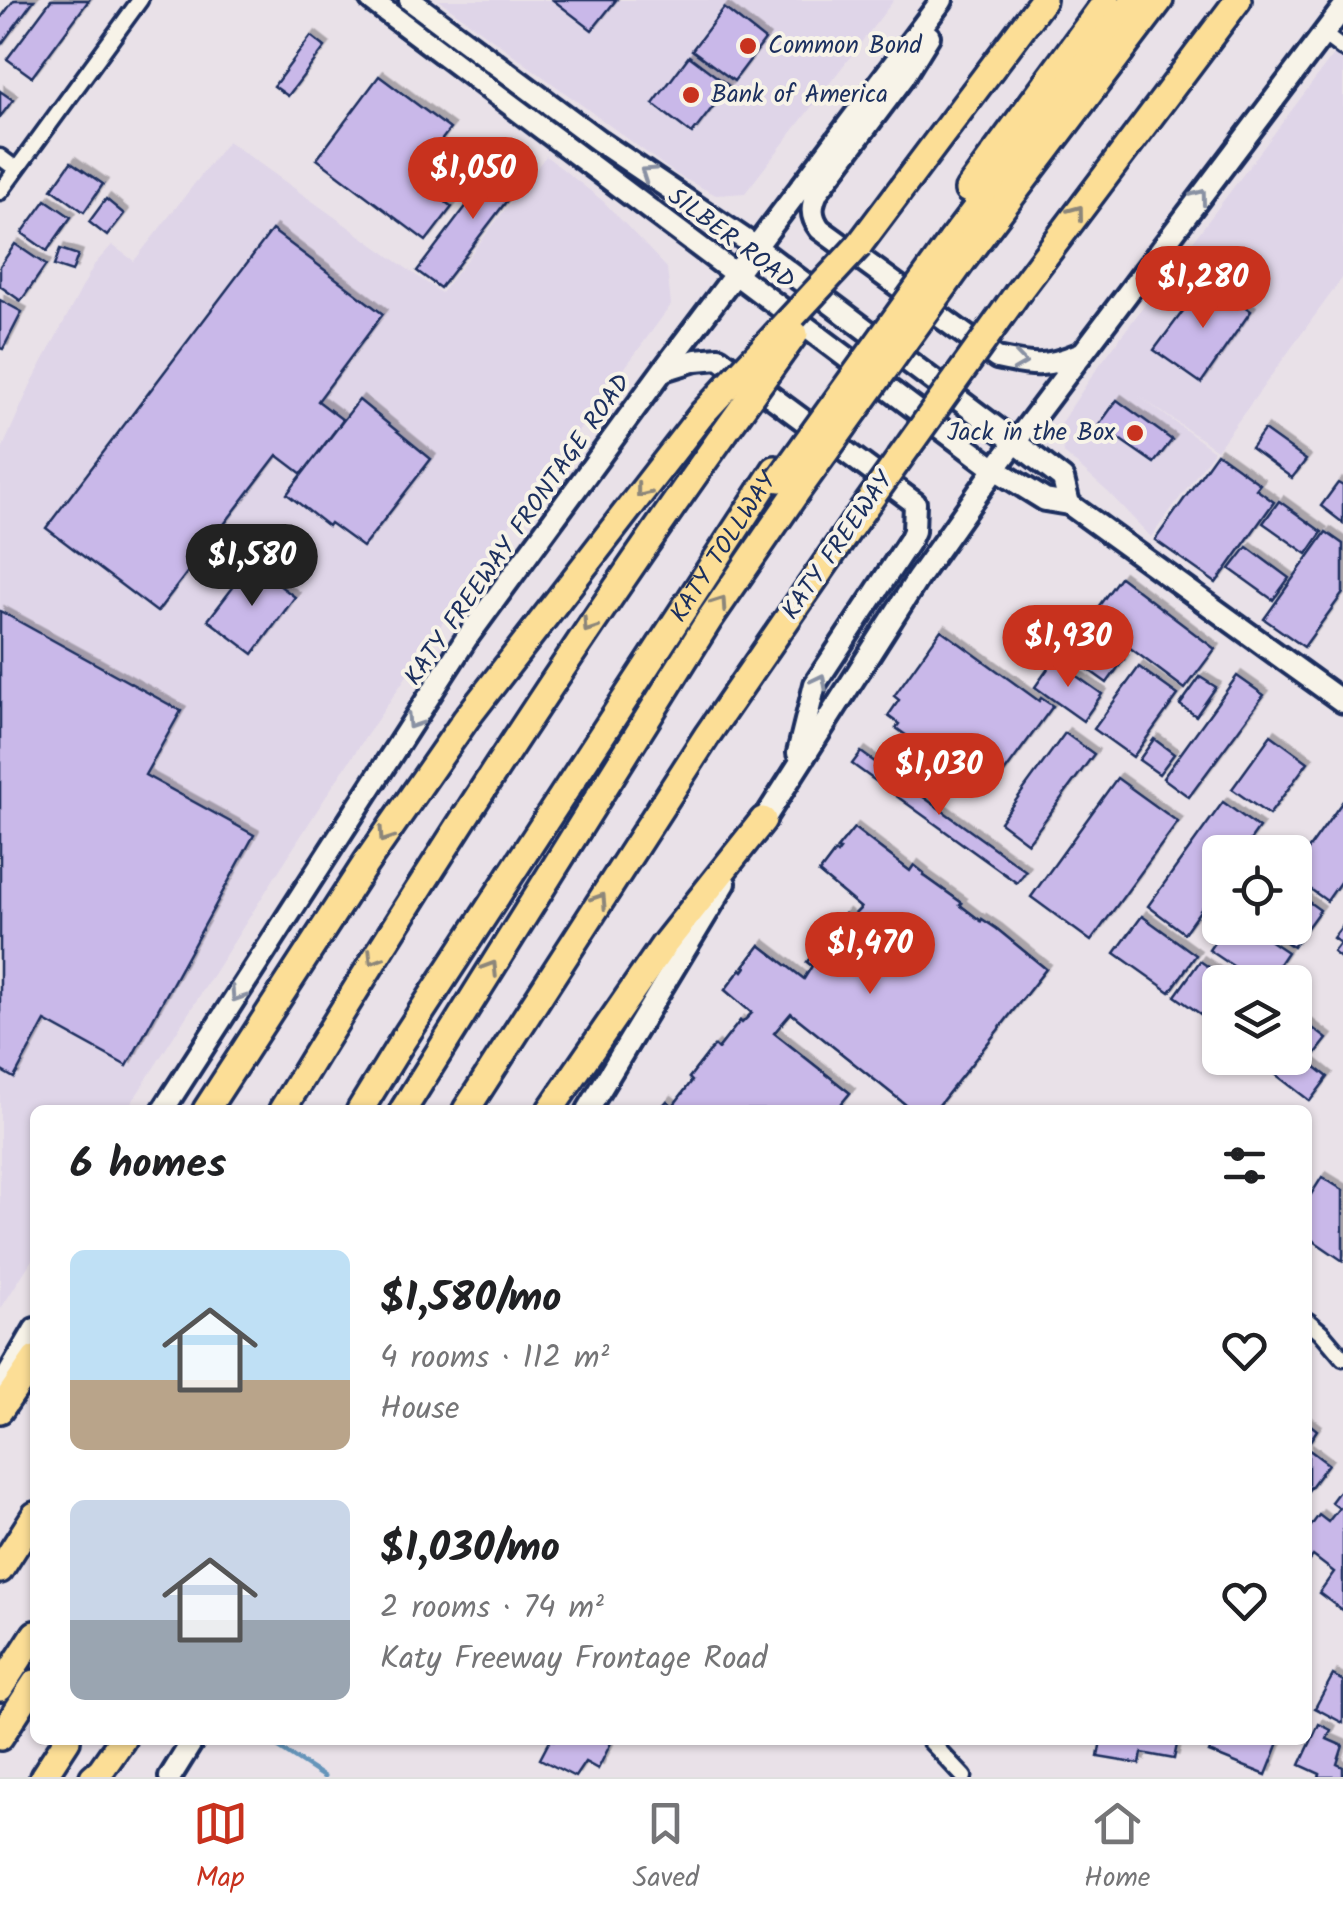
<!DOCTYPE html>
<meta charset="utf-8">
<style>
:root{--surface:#fff;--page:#f6f6f6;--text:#202124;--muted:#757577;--line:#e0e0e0;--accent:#c8321e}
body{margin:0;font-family:Kalam,sans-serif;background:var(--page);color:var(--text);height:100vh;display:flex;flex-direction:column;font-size:38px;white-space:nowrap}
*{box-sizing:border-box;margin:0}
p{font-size:32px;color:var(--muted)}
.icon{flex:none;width:55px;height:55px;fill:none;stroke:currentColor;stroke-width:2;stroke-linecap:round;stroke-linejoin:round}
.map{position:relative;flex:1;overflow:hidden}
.side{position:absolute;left:30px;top:1105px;width:1282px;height:640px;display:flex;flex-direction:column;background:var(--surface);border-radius:15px;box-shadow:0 2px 8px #0004}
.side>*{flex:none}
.tools{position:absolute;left:1202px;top:835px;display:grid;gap:20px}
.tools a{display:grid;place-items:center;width:110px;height:110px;border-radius:15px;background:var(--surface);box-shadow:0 2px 8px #0004;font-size:50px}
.price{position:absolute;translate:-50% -85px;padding:0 22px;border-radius:35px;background:var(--accent);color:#fff;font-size:32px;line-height:65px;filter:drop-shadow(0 2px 5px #0008)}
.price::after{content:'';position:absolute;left:50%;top:60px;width:30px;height:22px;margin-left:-15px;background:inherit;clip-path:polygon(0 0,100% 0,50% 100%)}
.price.selected{background:#222;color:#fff}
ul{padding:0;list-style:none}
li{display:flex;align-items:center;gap:30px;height:250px;padding:0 40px}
li span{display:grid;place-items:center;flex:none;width:280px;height:200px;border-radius:15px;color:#555}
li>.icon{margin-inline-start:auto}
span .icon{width:120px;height:120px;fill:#fffc;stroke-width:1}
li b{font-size:42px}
h2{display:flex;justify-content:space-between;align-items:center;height:120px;padding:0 40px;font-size:42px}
.tab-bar{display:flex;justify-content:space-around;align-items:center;height:140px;border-top:2px solid var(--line);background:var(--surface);font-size:28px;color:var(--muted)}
.tab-bar a{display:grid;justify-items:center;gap:5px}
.tab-bar .selected{color:var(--accent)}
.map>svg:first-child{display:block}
.built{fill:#dfd5e8}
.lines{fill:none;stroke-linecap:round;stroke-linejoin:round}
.stream{stroke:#6595ba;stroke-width:5}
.building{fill:#c9b8e9;stroke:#1b2f5e;stroke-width:2.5;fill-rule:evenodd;filter:url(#shadow)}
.street-casing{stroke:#1b2f5e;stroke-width:21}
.secondary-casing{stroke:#1b2f5e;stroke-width:28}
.highway-casing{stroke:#1b2f5e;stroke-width:32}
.street{stroke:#f7f3e8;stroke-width:14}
.secondary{stroke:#f7f3e8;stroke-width:20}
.highway{stroke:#fcde96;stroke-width:25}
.highway-bridge-casing{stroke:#1b2f5e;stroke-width:32;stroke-linecap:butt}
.highway-bridge{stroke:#fcde96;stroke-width:25}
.oneway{stroke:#8991a3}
.oneway2{stroke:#8c867a}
.poi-dot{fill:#c8321e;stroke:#f7f3e8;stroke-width:4}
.labels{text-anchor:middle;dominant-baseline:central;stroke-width:8;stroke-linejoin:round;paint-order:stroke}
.poi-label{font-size:25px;fill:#1b2f5e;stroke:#f7f3e8;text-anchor:start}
.street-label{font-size:25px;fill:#1b2f5e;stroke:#f7f3e8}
</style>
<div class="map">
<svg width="1343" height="1777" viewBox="0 0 1343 1777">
<defs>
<filter id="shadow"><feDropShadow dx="4.5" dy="-4.5" stdDeviation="0" flood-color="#0004"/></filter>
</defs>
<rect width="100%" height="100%" fill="#e9e1e8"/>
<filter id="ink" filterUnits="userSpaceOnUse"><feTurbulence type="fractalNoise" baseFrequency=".01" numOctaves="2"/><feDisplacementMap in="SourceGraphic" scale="20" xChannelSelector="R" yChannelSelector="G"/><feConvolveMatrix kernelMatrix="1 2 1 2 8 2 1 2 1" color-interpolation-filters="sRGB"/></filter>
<g filter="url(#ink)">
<g class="built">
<polygon points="439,0 894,0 745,193 716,195 677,175"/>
<polygon points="1343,42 1343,277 1217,450 1139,396 1214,451 1151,537 1109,493 1064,453 1060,424 1098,367"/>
<polygon points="228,141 441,293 546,156 603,201 667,268 671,305 494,546 332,787 127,1110 35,1110 35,1255 0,1310 0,454 30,386 94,265 112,245 134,261"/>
</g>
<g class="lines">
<polyline class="stream" points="267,1740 324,1777"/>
</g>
<g class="building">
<polygon points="14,0 34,0 0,46 0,19"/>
<polygon points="51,0 89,0 32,77 7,59"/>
<polygon points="553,0 616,0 592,30"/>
<polygon points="724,8 765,40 734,81 692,50"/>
<polygon points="311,36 325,47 288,96 274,86"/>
<polygon points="689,56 729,86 692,134 653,104"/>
<polygon points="379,76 450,129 413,177 452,207 426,241 317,159"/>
<polygon points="0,91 13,100 0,117"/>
<polygon points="505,155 528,173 440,288 417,271"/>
<polygon points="71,162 103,184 84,212 52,189"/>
<polygon points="106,199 124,214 107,236 89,222"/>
<polygon points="46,200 71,217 47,251 22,233"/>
<polygon points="272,230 383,314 318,401 343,420 302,474 277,455 157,612 46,528"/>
<polygon points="15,244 46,265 21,301 0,286 0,266"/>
<polygon points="60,249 78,255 72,272 54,266"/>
<polygon points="1207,279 1251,311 1201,383 1154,350"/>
<polygon points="0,300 22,312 3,349 0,348"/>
<polygon points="359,400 431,459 363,547 330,523 328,526 287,494"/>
<polygon points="1117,400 1172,440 1154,463 1099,425"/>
<polygon points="1264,430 1306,460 1292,478 1251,448"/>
<polygon points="1217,453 1260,484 1256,489 1274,502 1216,583 1155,540"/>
<polygon points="1338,483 1343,486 1343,523 1321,506"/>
<polygon points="1279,501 1322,532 1307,554 1263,523"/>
<polygon points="1326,532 1343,544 1343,593 1304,647 1264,619"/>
<polygon points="1247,547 1289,578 1273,600 1230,569"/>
<polygon points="251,564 295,597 253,654 208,620"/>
<polygon points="1120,577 1215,649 1185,689 1090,618"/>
<polygon points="0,611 181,711 145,775 254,835 127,1066 45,1021 14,1078 0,1070"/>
<polygon points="941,630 1039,701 1041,698 1053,706 992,789 942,755 939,759 896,728 899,724 888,716 899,700 894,696"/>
<polygon points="1089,633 1124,659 1107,683 1072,658"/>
<polygon points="1054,660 1102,694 1083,721 1035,687"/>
<polygon points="1139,667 1178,695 1133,757 1094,729"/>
<polygon points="1237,676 1264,695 1189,797 1163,778"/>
<polygon points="1200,677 1216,687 1196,716 1180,705"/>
<polygon points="1065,733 1094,754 1028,843 1000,822"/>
<polygon points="1271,735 1308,762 1269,815 1232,789"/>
<polygon points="1154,739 1174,754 1159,774 1139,760"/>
<polygon points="861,752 1026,871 1017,883 852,764"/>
<polygon points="1117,778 1178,822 1091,941 1031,897"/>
<polygon points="1343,801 1343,878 1327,901 1295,878 1295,868"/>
<polygon points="1223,802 1259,828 1242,852 1220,852 1220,883 1184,933 1148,906"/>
<path d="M854 828 910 871 914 865 924 873 923 875 962 903 960 905 981 921 982 919 997 929 1046 969 935 1110H908L903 1107 905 1104 791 1013 774 1033 850 1093 836 1110H659L667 1101 673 1106 692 1081 689 1078 709 1052 715 1046 718 1049 740 1021 742 1023 752 1013 725 990 741 969 743 971 746 967 744 966 760 945 804 979 812 966 807 962 832 929 845 914 850 919 861 908 819 873 835 852 837 854 840 850 837 849ZM909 934 921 943 918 946 952 973 954 970 969 981 959 992 957 991 944 1006 941 1003 921 1027 915 1036 918 1038 906 1054 910 1056 906 1061 890 1049 893 1045 870 1026 861 1020 858 1023 843 1010 854 999 859 1003 875 985 897 956 892 952 898 945 896 943 900 939 903 941Z"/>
<polygon points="854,828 910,871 914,865 924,873 923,875 962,903 960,905 981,921 982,919 997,929 1046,969 935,1110 908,1110 903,1107 905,1104 791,1013 774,1033 850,1093 836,1110 659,1110 667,1101 673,1106 692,1081 689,1078 709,1052 715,1046 718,1049 740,1021 742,1023 752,1013 725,990 741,969 743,971 746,967 744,966 760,945 804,979 812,966 807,962 832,929 845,914 850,919 861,908 819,873 835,852 837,854 840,850 837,849"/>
<polygon points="1295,892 1320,910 1293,947 1266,928 1295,928"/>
<polygon points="1142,916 1196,955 1170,992 1115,953"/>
<polygon points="1343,925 1343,960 1333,952 1340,943 1333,938"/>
<polygon points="1224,928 1251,928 1287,952 1267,982 1257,982 1209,950"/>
<polygon points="1200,961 1231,982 1220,982 1220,1028 1175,996"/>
<polygon points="1302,1020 1327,1039 1309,1062 1328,1077 1310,1101 1266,1067 1273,1058 1295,1058 1295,1029"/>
<polygon points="1322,1177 1343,1190 1343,1261 1308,1237 1308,1199"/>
<polygon points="1308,1423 1317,1430 1308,1444"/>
<polygon points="1308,1449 1328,1464 1308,1491"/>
<polygon points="1343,1486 1343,1611 1319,1593 1334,1572 1313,1556 1309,1561 1308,1560 1308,1530 1319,1515 1328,1522 1339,1508 1331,1502"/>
<polygon points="1333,1675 1343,1681 1343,1723 1315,1708"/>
<polygon points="1319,1724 1331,1730 1327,1739 1343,1746 1337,1764 1343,1767 1343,1777 1319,1777 1320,1774 1300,1765"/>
<polygon points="550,1740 604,1740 611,1743 598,1769 585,1762 575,1777 540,1759"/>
<polygon points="1101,1740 1178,1740 1174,1759 1142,1753 1140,1764 1098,1757"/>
<polygon points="1214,1740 1280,1740 1266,1775 1209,1752"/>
</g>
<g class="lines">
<defs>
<g id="street">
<polyline points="1323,34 1343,49"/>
<polyline points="0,157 16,169"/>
<polyline points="0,192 140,0"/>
<polyline points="1308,1321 1321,1332 1343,1358"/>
<polyline points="929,1740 964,1777"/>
</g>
<g id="secondary">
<polyline points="371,0 995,469 1045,500 1069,504 1343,702"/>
<polyline points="410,0 599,141 756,247 1015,442 1063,479 1069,504"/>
<path d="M929 36 903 78 818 191C811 205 810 216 820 229L997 358C1033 366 1045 368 1079 354"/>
<polyline points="664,370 696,360 719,358 915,503 914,531 910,540 815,684 798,753"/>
<polyline points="756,832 918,578 995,469 1343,8"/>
<polyline points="163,1110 466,639 663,370 942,0"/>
<polyline points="588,1110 725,883"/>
<polyline points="0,1389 35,1329"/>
<polyline points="170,1777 193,1740"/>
</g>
<g id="highway">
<polyline points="968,190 1107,0"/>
<polyline points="951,241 1134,0"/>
<polyline points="859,245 1043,0"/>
<polyline points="967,255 1160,0"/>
<polyline points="1019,291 1238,0"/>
<polyline points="206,1110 366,863 466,719 702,414"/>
<path d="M282 1110C422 879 568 652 725 432"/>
<path id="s1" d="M360 1110 403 1040 775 469"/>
<polyline points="403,1110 709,620 796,493"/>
<polyline points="466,1110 708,734 852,525"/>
<polyline points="550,1110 663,946 763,820"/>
<polyline points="0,1410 35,1359"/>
<polyline points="0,1570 35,1515"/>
<polyline points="0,1688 35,1634"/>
<polyline points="0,1737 35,1683"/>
<polyline points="43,1777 67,1740"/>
<polyline points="93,1777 101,1770 122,1740"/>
</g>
</defs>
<use href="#street" class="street-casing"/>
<use href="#secondary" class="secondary-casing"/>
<use href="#highway" class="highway-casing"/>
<use href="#street" class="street"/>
<use href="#secondary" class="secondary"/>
<use href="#highway" class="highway"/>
<defs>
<g id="highway-bridge">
<polyline points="702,414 859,245"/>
<polyline points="725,432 795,334"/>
<polyline points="780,479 951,241"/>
<polyline points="796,493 967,255"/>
<polyline points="852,525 1019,291"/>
</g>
</defs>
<use href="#highway-bridge" class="highway-bridge-casing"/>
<use href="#highway-bridge" class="highway-bridge"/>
</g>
<defs><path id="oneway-chevron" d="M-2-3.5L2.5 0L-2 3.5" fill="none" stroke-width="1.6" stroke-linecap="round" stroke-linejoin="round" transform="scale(2.5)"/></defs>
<g class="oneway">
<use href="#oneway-chevron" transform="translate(647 173) rotate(-146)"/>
<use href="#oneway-chevron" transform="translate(1200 196) rotate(-53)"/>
<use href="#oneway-chevron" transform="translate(1020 362) rotate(8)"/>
<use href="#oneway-chevron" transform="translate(820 681) rotate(-63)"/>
<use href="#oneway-chevron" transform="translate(413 722) rotate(123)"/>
<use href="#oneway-chevron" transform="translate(237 995) rotate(123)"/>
</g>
<g class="oneway2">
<use href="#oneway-chevron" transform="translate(1077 212) rotate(-53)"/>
<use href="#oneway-chevron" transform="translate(642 491) rotate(128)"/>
<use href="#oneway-chevron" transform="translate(720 603) rotate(-56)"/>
<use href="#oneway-chevron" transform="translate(589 626) rotate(124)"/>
<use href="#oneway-chevron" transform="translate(385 836) rotate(124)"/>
<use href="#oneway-chevron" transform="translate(600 900) rotate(-57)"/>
<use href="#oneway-chevron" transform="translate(374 958) rotate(122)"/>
<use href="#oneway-chevron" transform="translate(491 968) rotate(-58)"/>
</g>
</g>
<g class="poi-dot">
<circle cx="748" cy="46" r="10"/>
<circle cx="691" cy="95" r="10"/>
<circle cx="1135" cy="433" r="10"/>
</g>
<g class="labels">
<g class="poi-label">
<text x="768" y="46">Common Bond</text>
<text x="711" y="95">Bank of America</text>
<text x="1115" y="433" text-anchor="end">Jack in the Box</text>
</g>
<g class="street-label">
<text transform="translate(731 239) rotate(37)">SILBER ROAD</text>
<text transform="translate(518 530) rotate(-55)">KATY FREEWAY FRONTAGE ROAD</text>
<text transform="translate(838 546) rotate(-55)">KATY FREEWAY</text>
<text stroke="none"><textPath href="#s1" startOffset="670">KATY TOLLWAY</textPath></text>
</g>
</g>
</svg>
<div class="tools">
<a><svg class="icon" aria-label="locate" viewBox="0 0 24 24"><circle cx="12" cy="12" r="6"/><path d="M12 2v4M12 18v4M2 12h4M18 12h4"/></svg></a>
<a><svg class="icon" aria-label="layers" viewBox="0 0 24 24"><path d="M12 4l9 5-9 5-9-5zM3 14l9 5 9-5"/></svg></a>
</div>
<b class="price" style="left:473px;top:222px">$1,050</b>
<b class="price" style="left:1203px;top:331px">$1,280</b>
<b class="price selected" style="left:252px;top:609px">$1,580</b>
<b class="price" style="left:1068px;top:690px">$1,930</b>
<b class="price" style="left:939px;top:818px">$1,030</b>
<b class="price" style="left:870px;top:997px">$1,470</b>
<section class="side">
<h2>6 homes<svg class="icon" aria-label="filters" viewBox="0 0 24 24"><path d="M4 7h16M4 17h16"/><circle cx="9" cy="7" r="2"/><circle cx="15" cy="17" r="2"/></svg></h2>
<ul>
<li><span style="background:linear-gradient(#bfe0f5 65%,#b9a48a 0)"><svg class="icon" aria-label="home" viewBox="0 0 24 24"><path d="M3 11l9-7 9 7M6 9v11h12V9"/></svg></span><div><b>$1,580/mo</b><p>4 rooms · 112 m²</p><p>House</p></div><svg class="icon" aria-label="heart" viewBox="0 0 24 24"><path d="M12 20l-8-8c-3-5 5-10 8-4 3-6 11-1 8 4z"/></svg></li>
<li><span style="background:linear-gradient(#c9d6e8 60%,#9aa5b1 0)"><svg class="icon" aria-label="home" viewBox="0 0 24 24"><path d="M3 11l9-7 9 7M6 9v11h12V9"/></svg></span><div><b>$1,030/mo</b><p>2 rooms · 74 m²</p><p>Katy Freeway Frontage Road</p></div><svg class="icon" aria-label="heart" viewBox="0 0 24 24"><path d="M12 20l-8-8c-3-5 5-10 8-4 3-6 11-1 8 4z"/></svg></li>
</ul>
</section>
</div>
<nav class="tab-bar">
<a class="selected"><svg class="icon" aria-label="map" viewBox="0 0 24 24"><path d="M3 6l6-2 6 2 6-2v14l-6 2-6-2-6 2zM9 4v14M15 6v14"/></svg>Map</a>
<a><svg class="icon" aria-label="saved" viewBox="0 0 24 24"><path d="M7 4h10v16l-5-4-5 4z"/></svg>Saved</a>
<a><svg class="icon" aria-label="home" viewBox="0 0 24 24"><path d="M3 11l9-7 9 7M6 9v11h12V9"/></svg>Home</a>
</nav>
